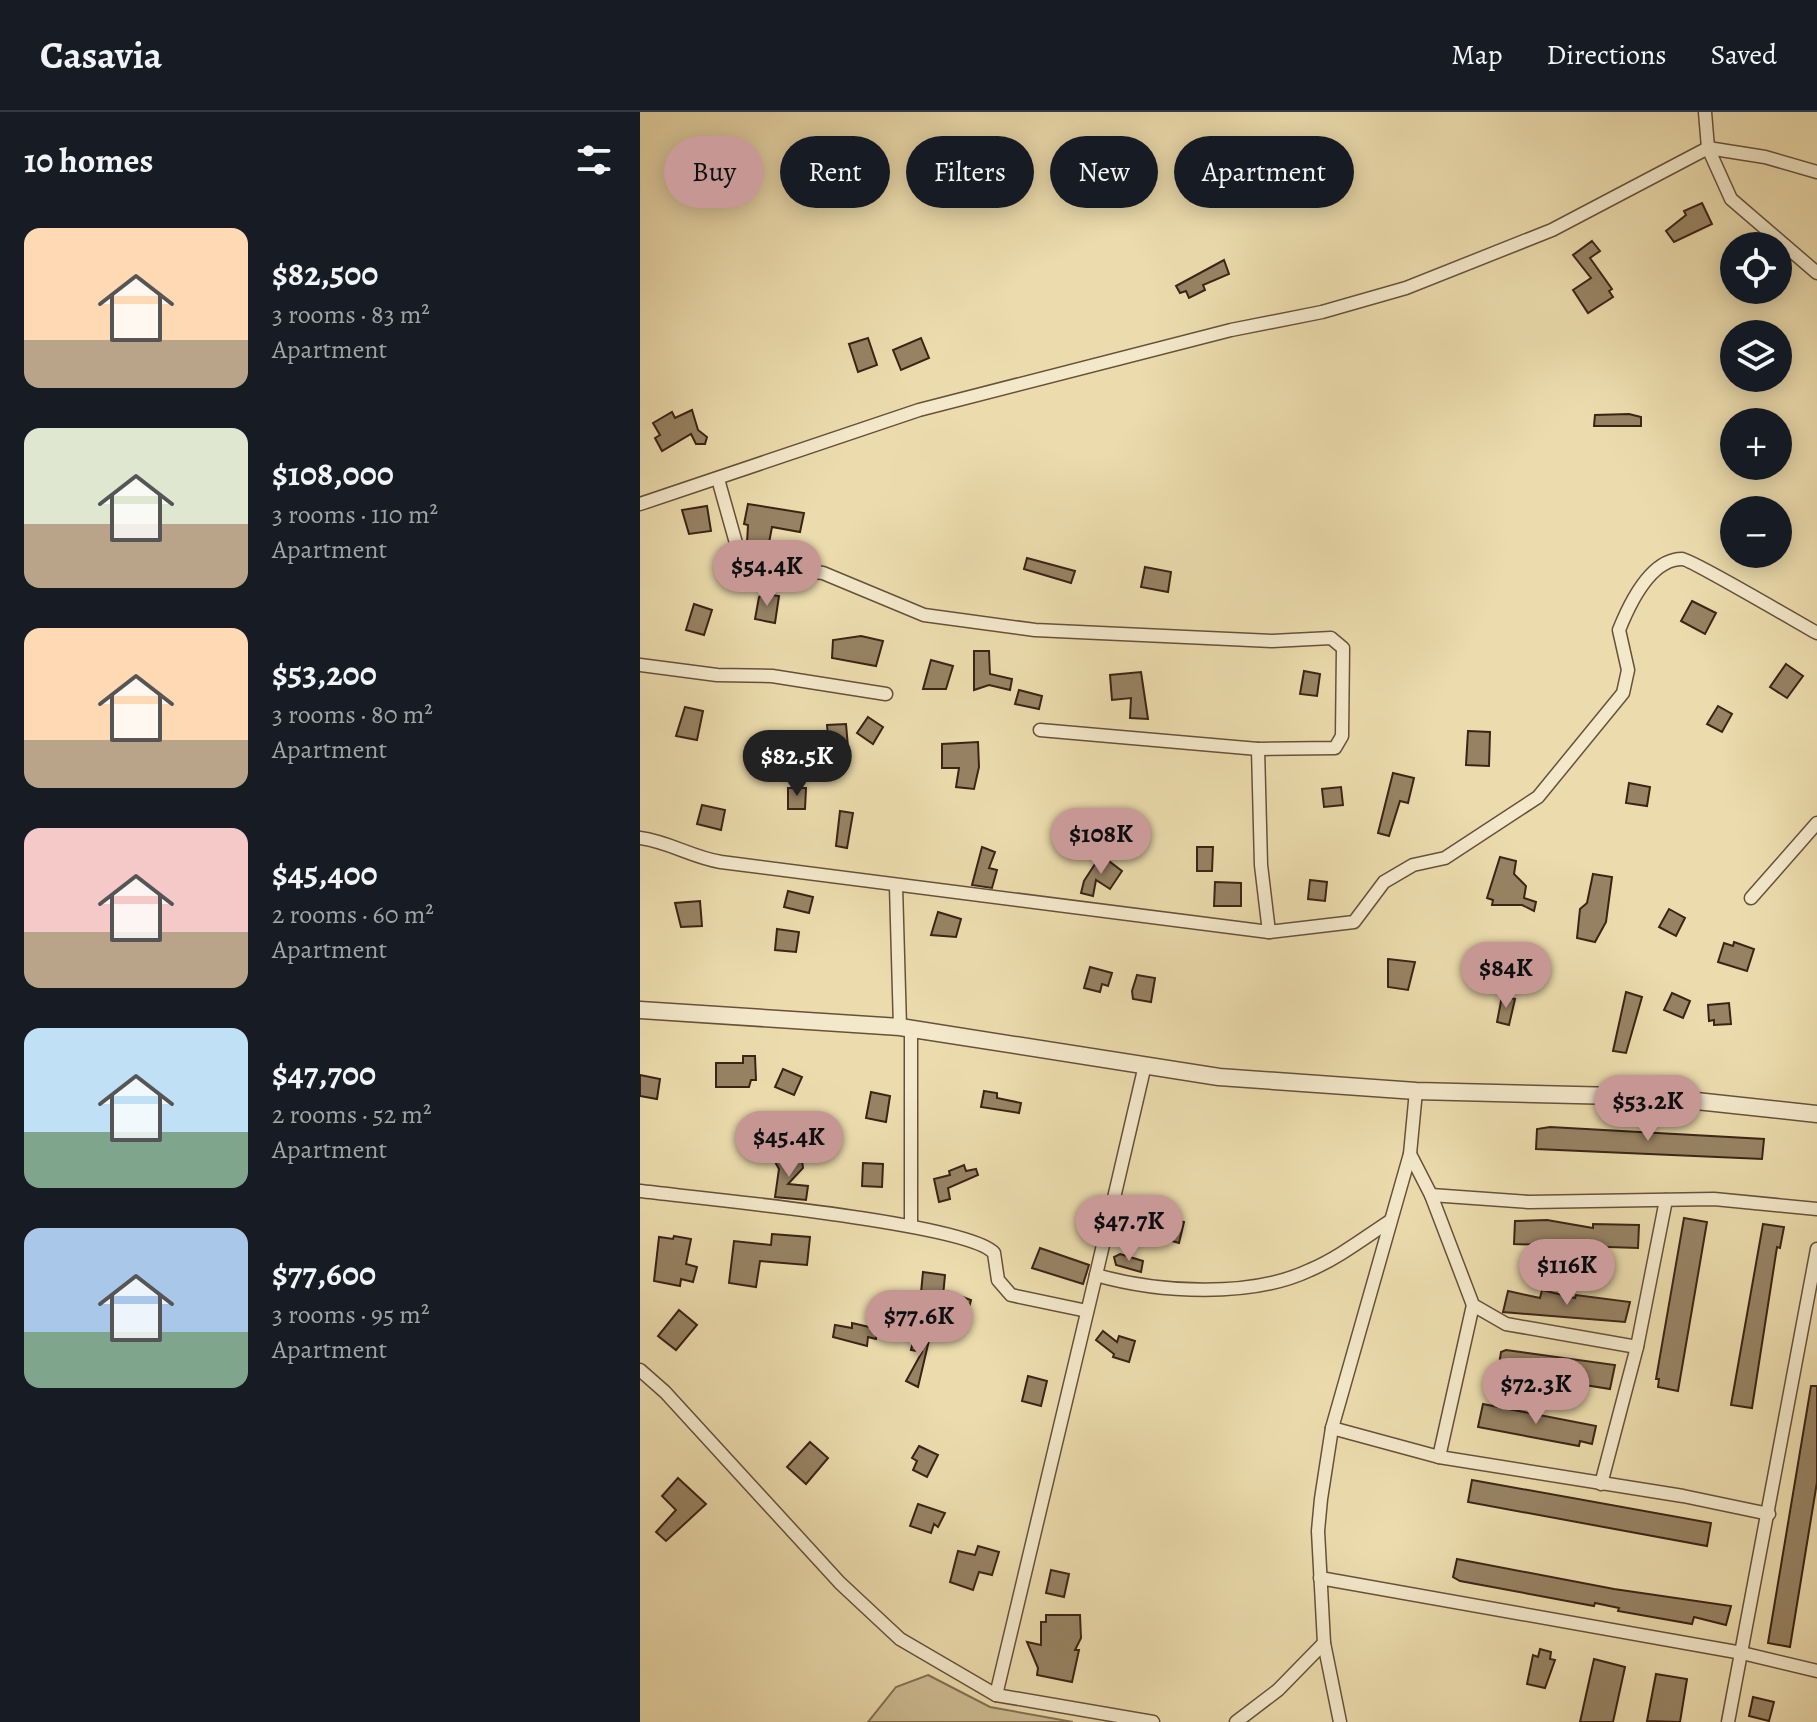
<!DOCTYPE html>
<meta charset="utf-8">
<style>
:root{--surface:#171b24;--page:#242831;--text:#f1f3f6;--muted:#9ea1a6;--line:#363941;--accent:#c59692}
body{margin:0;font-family:Alegreya,serif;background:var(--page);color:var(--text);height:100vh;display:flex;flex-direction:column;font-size:30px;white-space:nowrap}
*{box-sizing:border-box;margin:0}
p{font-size:26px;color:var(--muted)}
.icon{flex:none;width:44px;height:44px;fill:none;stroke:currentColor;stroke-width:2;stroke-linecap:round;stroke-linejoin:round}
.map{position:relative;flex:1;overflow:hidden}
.drawer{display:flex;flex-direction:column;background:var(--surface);width:640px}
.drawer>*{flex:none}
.top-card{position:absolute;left:24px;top:24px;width:760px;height:72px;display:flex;gap:16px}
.fabs{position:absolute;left:1080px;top:120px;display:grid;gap:16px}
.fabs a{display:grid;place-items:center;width:72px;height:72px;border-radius:50%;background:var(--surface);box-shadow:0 4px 20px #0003;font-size:40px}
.price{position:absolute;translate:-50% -68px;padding:0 18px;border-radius:28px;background:var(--accent);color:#111;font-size:26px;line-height:52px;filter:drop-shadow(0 2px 4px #0008)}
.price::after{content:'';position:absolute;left:50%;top:48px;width:24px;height:18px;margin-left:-12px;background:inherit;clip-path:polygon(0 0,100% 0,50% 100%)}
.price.selected{background:#222;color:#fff}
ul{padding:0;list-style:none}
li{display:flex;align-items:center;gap:24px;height:200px;padding:0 24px}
li span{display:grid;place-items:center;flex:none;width:224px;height:160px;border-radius:16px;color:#555}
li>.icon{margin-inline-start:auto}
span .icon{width:96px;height:96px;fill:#fffc;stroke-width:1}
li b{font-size:34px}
h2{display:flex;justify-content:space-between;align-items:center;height:96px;padding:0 24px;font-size:34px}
.tag{padding:0 28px;border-radius:36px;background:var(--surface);box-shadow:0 4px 20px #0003;font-size:28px;line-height:72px}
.tag.selected{background:var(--accent);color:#111}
header{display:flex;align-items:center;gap:48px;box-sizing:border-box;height:112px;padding:0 40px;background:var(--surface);border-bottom:2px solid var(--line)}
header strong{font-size:38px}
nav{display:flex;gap:44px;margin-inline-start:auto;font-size:28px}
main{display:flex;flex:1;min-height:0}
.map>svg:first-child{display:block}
.green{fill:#cebd93;stroke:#847054;stroke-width:2}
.building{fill:#978364;stroke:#3b2315;stroke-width:2}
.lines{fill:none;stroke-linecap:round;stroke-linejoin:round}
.minor-casing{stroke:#67513b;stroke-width:15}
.tertiary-casing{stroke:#67513b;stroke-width:19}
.minor{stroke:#f3e8ca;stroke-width:12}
.tertiary{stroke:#f3e8ca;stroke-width:16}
</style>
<header>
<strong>Casavia</strong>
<nav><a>Map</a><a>Directions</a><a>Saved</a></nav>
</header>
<main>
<section class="drawer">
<h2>10 homes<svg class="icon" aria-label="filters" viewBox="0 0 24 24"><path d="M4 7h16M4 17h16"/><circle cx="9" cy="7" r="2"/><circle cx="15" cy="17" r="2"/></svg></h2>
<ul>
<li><span style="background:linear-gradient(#ffd9b3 70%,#b9a48a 0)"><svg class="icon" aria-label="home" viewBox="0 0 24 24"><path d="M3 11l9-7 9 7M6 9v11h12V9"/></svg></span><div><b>$82,500</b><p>3 rooms · 83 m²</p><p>Apartment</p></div></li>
<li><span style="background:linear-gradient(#dfe7d0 60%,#b9a48a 0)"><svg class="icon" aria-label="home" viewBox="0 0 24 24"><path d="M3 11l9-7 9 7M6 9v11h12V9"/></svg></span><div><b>$108,000</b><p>3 rooms · 110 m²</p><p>Apartment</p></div></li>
<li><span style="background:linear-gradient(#ffd9b3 70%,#b9a48a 0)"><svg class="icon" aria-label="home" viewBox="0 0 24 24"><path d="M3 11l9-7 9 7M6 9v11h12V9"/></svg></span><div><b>$53,200</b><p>3 rooms · 80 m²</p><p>Apartment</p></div></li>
<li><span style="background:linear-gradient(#f6c9c9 65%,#b9a48a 0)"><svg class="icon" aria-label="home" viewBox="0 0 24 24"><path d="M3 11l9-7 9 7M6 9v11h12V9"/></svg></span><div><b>$45,400</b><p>2 rooms · 60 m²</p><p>Apartment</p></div></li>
<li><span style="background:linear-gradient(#bfe0f5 65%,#7fa58c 0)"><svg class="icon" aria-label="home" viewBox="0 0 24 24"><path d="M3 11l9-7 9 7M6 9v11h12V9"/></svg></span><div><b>$47,700</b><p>2 rooms · 52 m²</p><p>Apartment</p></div></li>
<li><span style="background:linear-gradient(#a9c7e8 65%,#7fa58c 0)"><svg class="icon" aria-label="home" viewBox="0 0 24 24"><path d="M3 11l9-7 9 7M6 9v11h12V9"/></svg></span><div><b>$77,600</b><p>3 rooms · 95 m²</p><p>Apartment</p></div></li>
</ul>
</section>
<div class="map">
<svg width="1177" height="1610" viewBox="0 0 1177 1610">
<rect width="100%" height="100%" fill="#ecdcad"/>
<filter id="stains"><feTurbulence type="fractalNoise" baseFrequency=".0025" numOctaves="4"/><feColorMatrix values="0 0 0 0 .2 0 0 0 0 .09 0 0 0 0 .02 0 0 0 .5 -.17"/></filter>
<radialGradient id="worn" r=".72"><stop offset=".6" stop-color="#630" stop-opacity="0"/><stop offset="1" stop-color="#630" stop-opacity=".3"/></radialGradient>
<polygon class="green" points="288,1563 350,1595 433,1610 228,1610 256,1575"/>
<g class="building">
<polygon points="1062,91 1072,112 1034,130 1026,119 1046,103 1044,99"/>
<polygon points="952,129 960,139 950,146 972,177 969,179 973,185 948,201 933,178 951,166 933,143"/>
<polygon points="584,148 589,162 563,173 565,178 549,186 546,179 540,181 536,174"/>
<polygon points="228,226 237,253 218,260 209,232"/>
<polygon points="281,226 289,246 261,258 253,238"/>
<polygon points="52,298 58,318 67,325 65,332 56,332 51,322 22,339 15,326 20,323 13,311 32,300 35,306"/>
<polygon points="989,302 1001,305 1001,314 954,314 955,303"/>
<polygon points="108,392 164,401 160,420 132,415 128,436 107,431 108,413 104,412"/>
<polygon points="67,394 71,419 49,422 42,398"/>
<polygon points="387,446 435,459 431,471 384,457"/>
<polygon points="505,455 531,460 528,480 501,475"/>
<polygon points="124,482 139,484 135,511 115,507 119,485"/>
<polygon points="1052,489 1076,501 1065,522 1041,509"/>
<polygon points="54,492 72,498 64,523 46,518"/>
<polygon points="221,524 243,529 236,554 192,546 193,528"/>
<polygon points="334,539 349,539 350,562 372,567 370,578 349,573 334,578"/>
<polygon points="291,548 313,554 306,577 283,577"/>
<polygon points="1146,552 1163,564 1147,586 1130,575"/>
<polygon points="664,559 680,562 677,584 660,582"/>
<polygon points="501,560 508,607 490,606 491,586 472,588 470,563"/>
<polygon points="379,578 402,584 399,597 375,592"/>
<polygon points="1078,594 1092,602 1082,620 1067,612"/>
<polygon points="45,595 63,599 57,628 36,624"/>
<polygon points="228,605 243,615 233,632 217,621"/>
<polygon points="206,612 208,635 189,636 187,613"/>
<polygon points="828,619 850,620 849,654 826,653"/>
<polygon points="338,630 339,655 334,677 316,675 319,656 302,656 302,632"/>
<polygon points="753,661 774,666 768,691 760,689 749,724 738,721"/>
<polygon points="989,671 1010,675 1007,694 986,691"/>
<polygon points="701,675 703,693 684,695 682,677"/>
<polygon points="148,676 166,676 165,697 148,697"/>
<polygon points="62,693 85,698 81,718 57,712"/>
<polygon points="200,699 213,701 207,736 196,734"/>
<polygon points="342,735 355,740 349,756 357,758 352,776 332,773"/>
<polygon points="557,735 573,735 572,759 557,759"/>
<polygon points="461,743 482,759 470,777 456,768 453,784 441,781 444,769"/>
<polygon points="860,745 876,749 874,762 886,774 884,786 896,790 894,799 882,793 852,793 853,788 847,786"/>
<polygon points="953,762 972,765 966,810 955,830 937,826 940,797 947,791"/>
<polygon points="670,768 687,770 685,789 668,787"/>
<polygon points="575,770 601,771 601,794 574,794"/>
<polygon points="148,779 173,785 169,801 144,795"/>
<polygon points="60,789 62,814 41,815 35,791"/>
<polygon points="1029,797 1045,806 1036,824 1019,815"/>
<polygon points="298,800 321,807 316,825 291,823"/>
<polygon points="137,817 159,820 156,840 135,838"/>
<polygon points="1094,830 1114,837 1107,859 1078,850 1084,831 1093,834"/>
<polygon points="748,847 775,850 768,878 748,875"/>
<polygon points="450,855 472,861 468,874 462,872 460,880 444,876"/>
<polygon points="497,863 515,866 511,890 493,887 492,879"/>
<polygon points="986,880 1002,885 986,941 973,939"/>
<polygon points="1032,881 1050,889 1043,906 1024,898"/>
<polygon points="862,884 875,887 869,913 857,910"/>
<polygon points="1089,891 1091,912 1074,913 1074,908 1069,909 1068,893"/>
<polygon points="103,944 115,944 116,968 111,968 109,975 76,975 76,951 103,951"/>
<polygon points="143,957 162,965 154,983 135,975"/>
<polygon points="0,963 20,967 17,987 0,984"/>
<polygon points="344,979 357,981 357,986 381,991 379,1001 341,995"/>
<polygon points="231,980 250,984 246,1010 226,1006"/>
<polygon points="910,1015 1124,1027 1122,1047 896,1037 897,1017"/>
<polygon points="140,1042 162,1049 163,1056 148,1072 168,1074 166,1088 135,1085 139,1057 134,1048"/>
<polygon points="223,1051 243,1052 242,1075 222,1074"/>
<polygon points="324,1053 326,1059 336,1057 338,1063 308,1076 310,1087 299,1090 294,1067 310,1063 309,1059"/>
<polygon points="504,1101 544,1110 539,1131 500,1120"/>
<polygon points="1044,1106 1067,1110 1038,1279 1018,1275 1019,1267 1016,1267"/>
<polygon points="907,1108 953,1116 953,1112 999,1113 998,1136 874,1132 875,1109"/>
<polygon points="1123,1112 1144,1115 1140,1136 1137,1135 1112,1296 1091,1293"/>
<polygon points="132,1122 170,1125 167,1153 120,1149 116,1175 89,1171 94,1129 131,1133"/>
<polygon points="34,1124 51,1127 46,1152 57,1155 53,1170 41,1167 40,1174 14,1169 19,1125 33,1127"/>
<polygon points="400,1136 449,1153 443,1172 392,1156"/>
<polygon points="480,1142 503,1149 501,1160 476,1153 474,1145"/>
<polygon points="283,1160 305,1163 303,1184 281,1181"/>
<polygon points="902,1178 935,1186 936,1183 990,1190 985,1210 863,1200 868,1179 900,1186"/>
<polygon points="307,1179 331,1188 326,1207 301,1201"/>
<polygon points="39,1198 57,1213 36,1238 18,1224"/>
<polygon points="212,1211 238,1217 236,1227 228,1225 227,1234 193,1225 195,1213 212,1216"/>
<polygon points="463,1219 477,1230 479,1224 495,1229 489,1250 473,1245 474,1242 456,1228"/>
<polygon points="275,1221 290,1224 278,1275 266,1269 282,1240 271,1238"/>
<polygon points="866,1238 975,1253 970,1277 858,1259 861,1240"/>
<polygon points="388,1264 407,1269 401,1294 382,1289"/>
<polygon points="1171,1274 1177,1274 1177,1370 1150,1535 1128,1531"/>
<polygon points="843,1292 956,1314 952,1332 940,1329 939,1334 838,1315"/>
<polygon points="170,1330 188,1346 166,1372 147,1355"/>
<polygon points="279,1334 298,1343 287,1365 273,1358 277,1349 272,1346"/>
<polygon points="38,1366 66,1392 26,1429 16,1420 36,1398 22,1384"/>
<polygon points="832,1368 1071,1411 1067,1434 828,1390"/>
<polygon points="278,1392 305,1401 298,1415 294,1412 291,1421 270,1414"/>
<polygon points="338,1434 359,1440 352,1463 339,1460 333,1478 310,1470 318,1439 335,1443"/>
<polygon points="817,1447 974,1477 1091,1494 1086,1513 1054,1505 1052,1512 978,1499 979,1496 955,1491 954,1494 820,1469 813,1465"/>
<polygon points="411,1458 429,1462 424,1485 406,1481"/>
<polygon points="406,1503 440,1503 441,1526 435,1538 439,1538 432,1570 397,1563 398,1556 387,1530 401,1533 401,1510 406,1510"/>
<polygon points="900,1537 911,1540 910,1547 915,1548 905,1576 887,1572 893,1543 898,1545"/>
<polygon points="954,1547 985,1555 973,1610 940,1610"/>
<polygon points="1016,1562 1047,1567 1040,1610 1007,1609"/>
<polygon points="1113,1585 1134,1590 1129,1609 1109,1604"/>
</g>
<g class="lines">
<defs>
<g id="minor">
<polyline points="1065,0 1068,36 1091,87 1177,161"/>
<polyline points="78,367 96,431 111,452 183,461 284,503 395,518 632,529 691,526 703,536 702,624 695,636 618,637 400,618"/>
<polyline points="0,392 279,298 591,218 682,200 766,176 912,118 1068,36 1125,45 1177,60"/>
<polyline points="0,553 77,563 132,564 246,582"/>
<path d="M618 637 621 753 629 820 714 810 744 770 773 753 805 746 898 685 983 581 988 558 979 518C989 493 1010 447 1042 447 1050 447 1159 511 1177 521"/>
<path d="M0 726C30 730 51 745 81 750L629 820"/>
<polyline points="256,774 260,915"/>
<polyline points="1111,786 1177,711"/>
<polyline points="770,1042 791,1083 833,1193 866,1212 997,1235"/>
<path d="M0 1079C56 1086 328 1111 354 1141L358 1168 371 1183 447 1199"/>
<polyline points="791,1083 889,1090 1074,1087 1177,1097"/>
<polyline points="271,1114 271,919"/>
<polyline points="456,1163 505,953"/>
<polyline points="0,1258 25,1280 200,1471 260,1527 356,1583 513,1610"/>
<polyline points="692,1316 799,1345 1043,1384 1129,1402"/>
<polyline points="799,1345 833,1193"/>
<polyline points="961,1372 997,1235 1026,1088"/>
<polyline points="680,1466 1102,1541 1177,1559"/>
<path d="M356 1583 456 1163C519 1181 611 1186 670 1158 698 1146 724 1126 750 1109"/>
<polyline points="596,1610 638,1578 684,1531"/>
<polyline points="700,1610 684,1531 678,1419 681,1387 692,1316 770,1042 776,979"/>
<polyline points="1088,1610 1177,1137"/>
</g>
<polyline id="tertiary" points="0,898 260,915 579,965 776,979 1019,985 1177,1002"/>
</defs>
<use href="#minor" class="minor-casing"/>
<use href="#tertiary" class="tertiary-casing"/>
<use href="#minor" class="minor"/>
<use href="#tertiary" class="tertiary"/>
</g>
<rect width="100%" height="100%" filter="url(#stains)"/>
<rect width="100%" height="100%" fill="url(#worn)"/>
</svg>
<div class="fabs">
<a><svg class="icon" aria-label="locate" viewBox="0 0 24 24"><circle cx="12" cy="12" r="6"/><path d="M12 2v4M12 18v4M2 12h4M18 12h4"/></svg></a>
<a><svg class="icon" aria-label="layers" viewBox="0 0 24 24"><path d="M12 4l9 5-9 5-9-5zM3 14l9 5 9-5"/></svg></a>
<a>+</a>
<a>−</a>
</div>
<b class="price" style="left:127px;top:496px">$54.4K</b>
<b class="price selected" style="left:157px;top:686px">$82.5K</b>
<b class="price" style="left:461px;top:764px">$108K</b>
<b class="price" style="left:866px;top:898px">$84K</b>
<b class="price" style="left:1008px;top:1031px">$53.2K</b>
<b class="price" style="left:149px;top:1067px">$45.4K</b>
<b class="price" style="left:489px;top:1151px">$47.7K</b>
<b class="price" style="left:927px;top:1195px">$116K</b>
<b class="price" style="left:279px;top:1246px">$77.6K</b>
<b class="price" style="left:896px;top:1314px">$72.3K</b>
<div class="top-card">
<a class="tag selected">Buy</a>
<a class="tag">Rent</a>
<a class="tag">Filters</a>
<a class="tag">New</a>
<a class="tag">Apartment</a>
</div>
</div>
</main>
